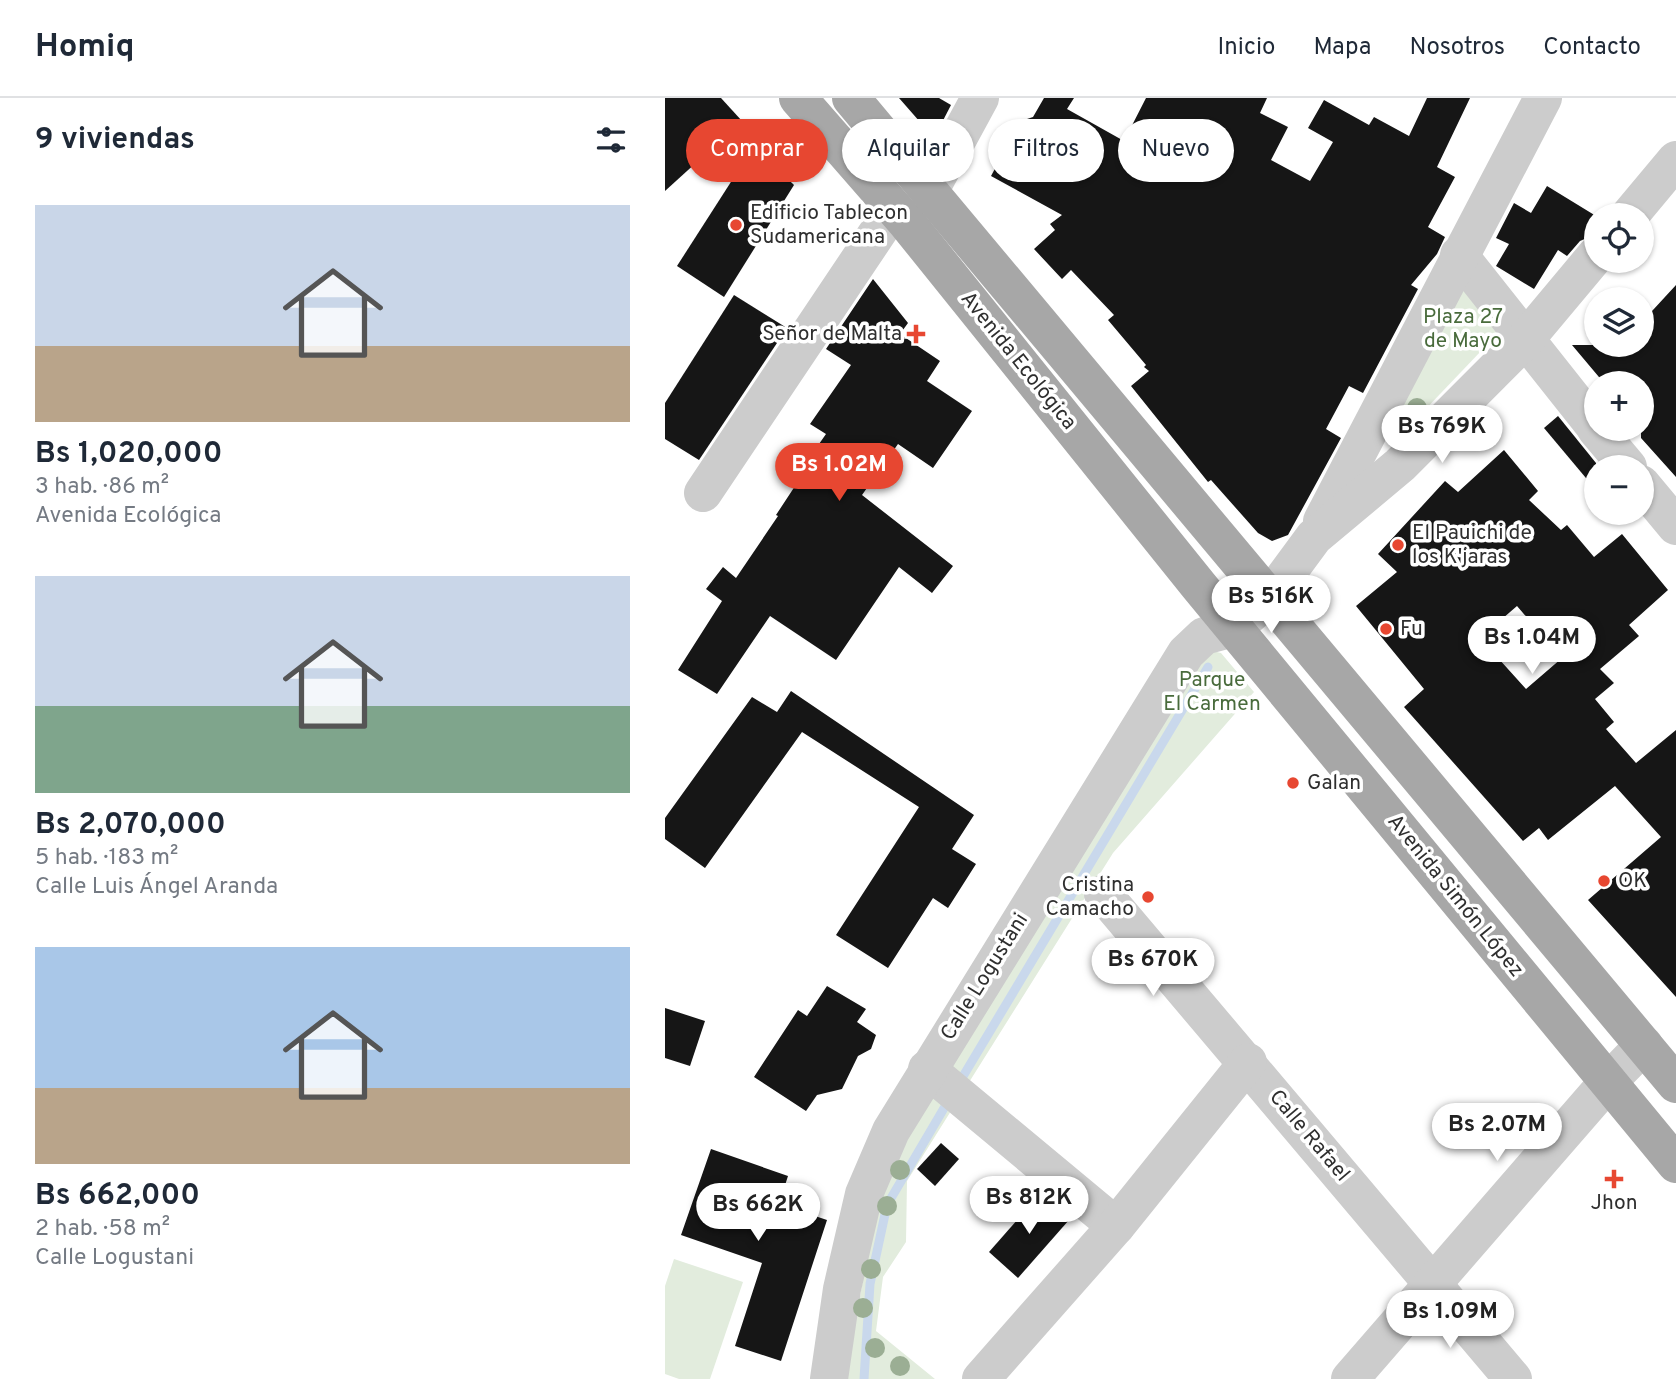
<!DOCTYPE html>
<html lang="es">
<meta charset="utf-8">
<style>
:root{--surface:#fff;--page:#f6f6f7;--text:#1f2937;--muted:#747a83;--line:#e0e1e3;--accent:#e74731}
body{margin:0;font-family:Overpass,sans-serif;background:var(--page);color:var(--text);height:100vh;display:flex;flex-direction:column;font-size:26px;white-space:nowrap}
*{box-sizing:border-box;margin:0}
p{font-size:23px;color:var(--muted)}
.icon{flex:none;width:38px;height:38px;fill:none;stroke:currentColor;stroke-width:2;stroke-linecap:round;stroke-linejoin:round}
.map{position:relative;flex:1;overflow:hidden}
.side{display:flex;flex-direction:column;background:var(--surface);width:665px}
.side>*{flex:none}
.top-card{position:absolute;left:21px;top:21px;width:665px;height:63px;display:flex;gap:14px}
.buttons{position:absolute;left:919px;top:105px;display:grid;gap:14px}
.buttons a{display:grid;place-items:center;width:70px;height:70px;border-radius:50%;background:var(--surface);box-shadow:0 2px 5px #0004;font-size:35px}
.price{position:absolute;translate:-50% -60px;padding:0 16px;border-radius:24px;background:#fff;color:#222;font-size:23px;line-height:46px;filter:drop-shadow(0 2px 4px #0008)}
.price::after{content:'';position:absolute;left:50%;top:42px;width:21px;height:16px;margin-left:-10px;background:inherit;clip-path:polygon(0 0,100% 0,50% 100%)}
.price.current{background:var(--accent);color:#fff}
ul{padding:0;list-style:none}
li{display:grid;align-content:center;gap:14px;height:371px;padding:0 35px}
li span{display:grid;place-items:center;height:217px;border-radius:0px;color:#555}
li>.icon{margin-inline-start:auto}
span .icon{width:126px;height:126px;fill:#fffc;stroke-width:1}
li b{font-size:30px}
h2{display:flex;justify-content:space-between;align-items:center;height:84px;padding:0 35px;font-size:30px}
.chip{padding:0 24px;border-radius:32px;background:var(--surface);box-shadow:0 2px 5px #0004;font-size:24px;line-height:63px}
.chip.current{background:var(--accent);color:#fff}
header{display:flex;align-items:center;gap:42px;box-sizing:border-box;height:98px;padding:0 35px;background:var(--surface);border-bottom:2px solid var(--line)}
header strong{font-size:33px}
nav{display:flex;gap:38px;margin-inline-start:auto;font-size:24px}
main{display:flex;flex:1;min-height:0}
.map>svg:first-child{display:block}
.green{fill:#e2ecdd}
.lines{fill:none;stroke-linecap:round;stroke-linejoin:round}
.stream{stroke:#c9d8ec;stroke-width:9}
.building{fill:#161616;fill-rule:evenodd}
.minor{stroke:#ccc;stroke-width:38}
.major{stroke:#a7a7a7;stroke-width:38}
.tree{fill:#9bae94}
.poi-dot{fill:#e74731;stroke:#fff;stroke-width:2.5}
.labels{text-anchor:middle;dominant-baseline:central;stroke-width:7;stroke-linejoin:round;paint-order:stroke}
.poi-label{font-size:21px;fill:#2f2f2f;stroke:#fff;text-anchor:start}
.park-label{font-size:21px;fill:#496b3c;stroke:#fff}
.street-label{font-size:21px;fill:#2f2f2f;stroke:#fff}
</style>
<header>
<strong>Homiq</strong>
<nav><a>Inicio</a><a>Mapa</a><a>Nosotros</a><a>Contacto</a></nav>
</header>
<main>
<section class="side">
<h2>9 viviendas<svg class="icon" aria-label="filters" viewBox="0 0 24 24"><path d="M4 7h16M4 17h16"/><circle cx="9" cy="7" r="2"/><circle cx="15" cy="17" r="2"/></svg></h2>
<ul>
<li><span style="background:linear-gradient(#c9d6e8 65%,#b9a48a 0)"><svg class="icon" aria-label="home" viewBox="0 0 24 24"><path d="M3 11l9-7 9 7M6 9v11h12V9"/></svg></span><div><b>Bs 1,020,000</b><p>3 hab. · 86 m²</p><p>Avenida Ecológica</p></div></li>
<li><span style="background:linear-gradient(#c9d6e8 60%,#7fa58c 0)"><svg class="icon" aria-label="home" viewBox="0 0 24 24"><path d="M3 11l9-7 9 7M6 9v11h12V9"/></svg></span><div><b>Bs 2,070,000</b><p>5 hab. · 183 m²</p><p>Calle Luis Ángel Aranda</p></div></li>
<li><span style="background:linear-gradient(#a9c7e8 65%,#b9a48a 0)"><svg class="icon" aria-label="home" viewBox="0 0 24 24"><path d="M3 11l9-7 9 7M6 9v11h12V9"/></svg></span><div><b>Bs 662,000</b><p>2 hab. · 58 m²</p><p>Calle Logustani</p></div></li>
</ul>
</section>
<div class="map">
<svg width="1011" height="1281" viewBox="0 0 1011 1281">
<rect width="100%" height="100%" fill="#fff"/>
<g class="green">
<polygon points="794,181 837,231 755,317 741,322 732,318"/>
<polygon points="548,553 556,555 589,594 448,755 242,1083 241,1144 218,1179 211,1233 270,1281 180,1281 212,1105 255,1015 529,564"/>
<polygon points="9,1161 78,1184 45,1281 14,1281 0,1276 0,1188"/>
</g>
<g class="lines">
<g class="stream">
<polyline points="294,985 543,569"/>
<polyline points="199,1281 205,1186 222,1107 285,1000"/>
</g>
</g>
<g class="building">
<polygon points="0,0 56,0 77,23 0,93"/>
<polygon points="234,0 274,0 286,7 269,40"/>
<polygon points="379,0 409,0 402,11 459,43 481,0 602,0 595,15 623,29 606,62 645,83 668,44 643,30 659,2 704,27 709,19 744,38 762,0 805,0 772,69 790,79 763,129 780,139 772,156 746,187 753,191 698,295 684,288 661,331 676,340 623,437 607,443 593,435 546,382 543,384 466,288 484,273 479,269 481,267 443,222 449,217 406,172 397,181 369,151 390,132 385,126 397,117 326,78 346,41 362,21 368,19"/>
<polygon points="89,48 129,87 59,199 12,168"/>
<polygon points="882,88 931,118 931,136 915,143 902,158 893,152 869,191 831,168 844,146 831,140 849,105 866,115"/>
<polygon points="208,181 243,225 235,236 275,263 262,283 307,313 268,370 233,346 197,397 288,468 267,495 234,469 171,562 105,518 52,596 13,572 57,503 41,491 58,469 71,480 113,418 111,417 134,382 131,379 161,336 145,326 186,267 161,251"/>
<polygon points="1011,187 1011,379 976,340 976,285 939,285 907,247 976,247 976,225"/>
<polygon points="69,197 122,230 34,362 0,341 0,305"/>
<polygon points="893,318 931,365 931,392 879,330"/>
<path d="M839 352 873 393 864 402 896 432 902 427 929 459 957 436 1003 492 964 527 974 538 935 571 949 585 930 601 949 624 941 631 971 665 1011 632V899L923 802 996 739 950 688 883 742 874 730 858 743 739 609 759 591 691 508 732 474 713 456 780 383 793 394ZM852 508 897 560 861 591 815 540Z"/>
<polygon points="126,593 309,717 287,751 311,766 283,810 268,800 223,870 171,837 254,709 137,634 40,770 0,741 0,720 87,599 112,614"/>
<polygon points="162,888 201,911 192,924 211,937 206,951 193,958 177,991 152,997 141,1013 89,979 133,912 142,918"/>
<polygon points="0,910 40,923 25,968 0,960"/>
<polygon points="276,1045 294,1061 270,1088 252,1071"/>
<polygon points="46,1051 123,1078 114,1106 162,1122 116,1263 70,1248 97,1165 16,1137"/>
<polygon points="374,1097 404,1122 353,1180 324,1154"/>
</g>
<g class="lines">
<g class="minor">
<polyline points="264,94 315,0"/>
<polyline points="965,117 1011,62"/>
<polyline points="794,157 931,330"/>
<polyline points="931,331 963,369"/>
<polyline points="976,386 1011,428"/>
<polyline points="38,395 229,110"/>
<polyline points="657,423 878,0"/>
<polyline points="438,796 848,1281"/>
<polyline points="262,971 451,1128"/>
<polyline points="164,1281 177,1191 199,1096 226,1033 521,555 539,538 569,530 604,500 649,439 735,367 859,243 931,157"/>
<polyline points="316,1281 451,1128 583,964"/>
<polyline points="685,1281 942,985 979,947"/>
</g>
<g class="major">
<polyline points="133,0 242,125 534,488 1011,1066"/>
<polyline points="186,0 1011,986"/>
</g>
</g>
<g class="tree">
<circle cx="752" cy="310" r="10"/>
<circle cx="235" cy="1072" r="10"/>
<circle cx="222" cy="1108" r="10"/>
<circle cx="206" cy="1171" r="10"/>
<circle cx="198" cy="1210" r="10"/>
<circle cx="210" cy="1250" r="10"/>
<circle cx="235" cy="1268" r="10"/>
</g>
<g class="poi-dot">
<circle cx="71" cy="127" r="7"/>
<path d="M247.5 225.5h7v7h7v7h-7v7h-7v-7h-7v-7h7z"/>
<circle cx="733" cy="447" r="7"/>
<circle cx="721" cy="531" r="7"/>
<circle cx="628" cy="685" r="7"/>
<circle cx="939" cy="783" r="7"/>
<circle cx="483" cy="799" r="7"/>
<path d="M945.5 1070.5h7v7h7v7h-7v7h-7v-7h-7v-7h7z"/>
</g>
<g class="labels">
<g class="poi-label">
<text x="85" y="115">Edificio Tablecon<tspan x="85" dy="24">Sudamericana</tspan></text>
<text x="237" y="236" text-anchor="end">Señor de Malta</text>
<text x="747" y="435">El Pauichi de<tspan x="747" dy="24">los K'jaras</tspan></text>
<text x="735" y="531">Fu</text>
<text x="642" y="685">Galan</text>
<text x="953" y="783">OK</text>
<text x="469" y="787" text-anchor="end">Cristina<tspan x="469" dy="24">Camacho</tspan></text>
<text x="949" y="1105" text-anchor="middle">Jhon</text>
</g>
<g class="park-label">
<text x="798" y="219">Plaza 27<tspan x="798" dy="24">de Mayo</tspan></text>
<text x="547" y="582">Parque<tspan x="547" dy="24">El Carmen</tspan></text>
</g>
<g class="street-label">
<text transform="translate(353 263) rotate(51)">Avenida Ecológica</text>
<text transform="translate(790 798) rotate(51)">Avenida Simón López</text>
<text transform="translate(320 879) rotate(-58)">Calle Logustani</text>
<text transform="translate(644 1038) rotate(50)">Calle Rafael</text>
</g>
</g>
</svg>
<div class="buttons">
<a><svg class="icon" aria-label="locate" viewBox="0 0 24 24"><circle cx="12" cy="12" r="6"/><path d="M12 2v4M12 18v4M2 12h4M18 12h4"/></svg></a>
<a><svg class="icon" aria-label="layers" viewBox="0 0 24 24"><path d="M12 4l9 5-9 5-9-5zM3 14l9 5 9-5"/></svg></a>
<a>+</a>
<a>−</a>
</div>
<b class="price" style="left:777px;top:367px">Bs 769K</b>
<b class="price current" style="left:174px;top:405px">Bs 1.02M</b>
<b class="price" style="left:606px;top:537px">Bs 516K</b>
<b class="price" style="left:867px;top:578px">Bs 1.04M</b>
<b class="price" style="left:488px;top:900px">Bs 670K</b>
<b class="price" style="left:832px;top:1065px">Bs 2.07M</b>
<b class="price" style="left:364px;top:1138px">Bs 812K</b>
<b class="price" style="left:93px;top:1145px">Bs 662K</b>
<b class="price" style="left:785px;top:1252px">Bs 1.09M</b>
<div class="top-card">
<a class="chip current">Comprar</a>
<a class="chip">Alquilar</a>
<a class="chip">Filtros</a>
<a class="chip">Nuevo</a>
</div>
</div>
</main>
